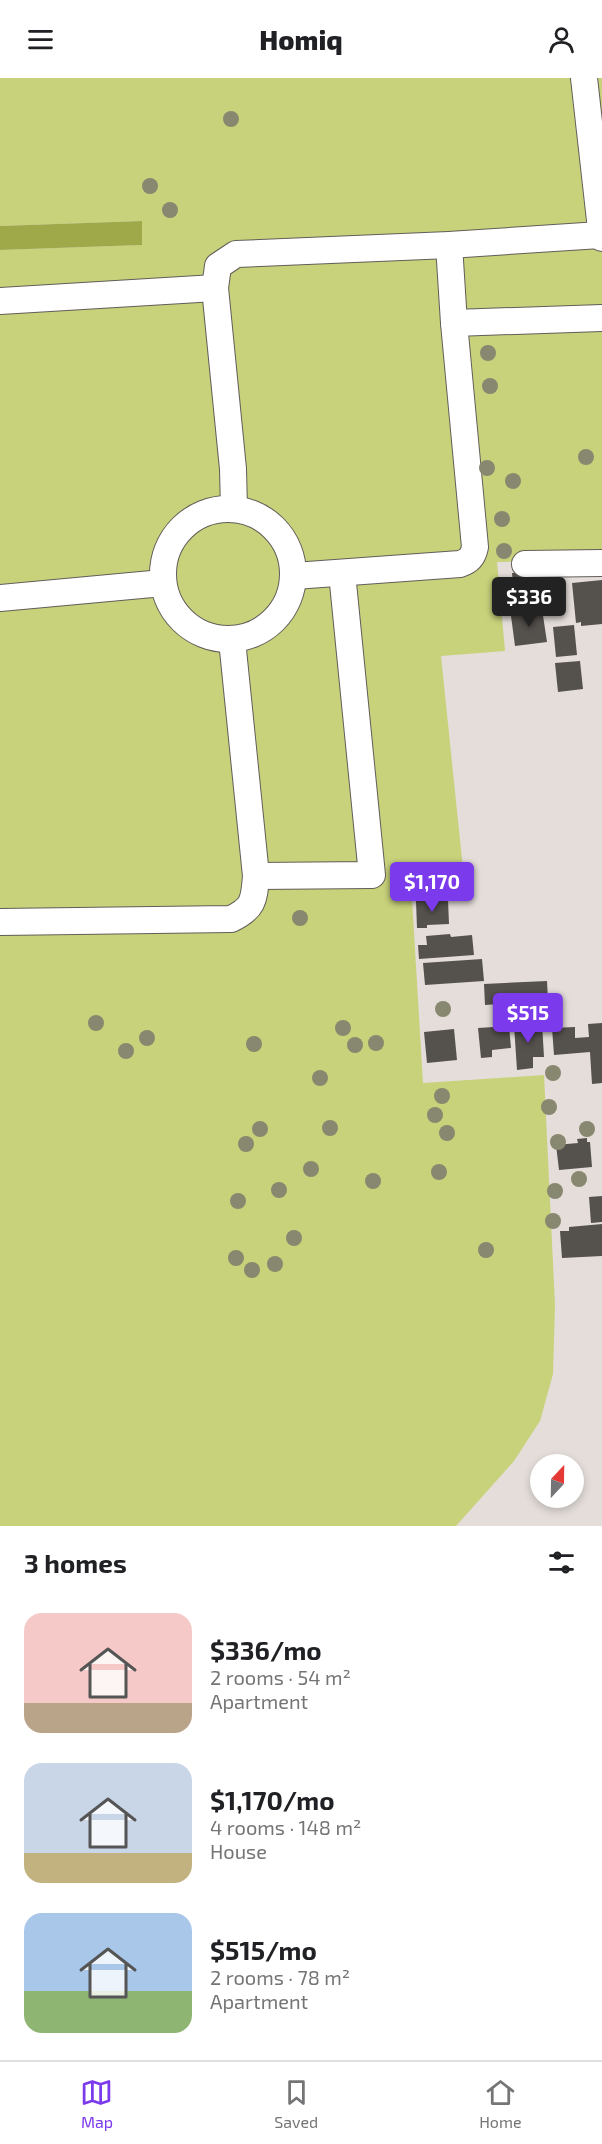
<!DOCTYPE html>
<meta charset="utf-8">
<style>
:root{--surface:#fff;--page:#f6f6f6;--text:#202124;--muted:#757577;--line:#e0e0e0;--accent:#7c3aed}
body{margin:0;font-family:"Exo 2",sans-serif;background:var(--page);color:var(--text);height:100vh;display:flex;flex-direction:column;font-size:22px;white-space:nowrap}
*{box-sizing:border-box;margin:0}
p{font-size:20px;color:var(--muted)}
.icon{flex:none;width:33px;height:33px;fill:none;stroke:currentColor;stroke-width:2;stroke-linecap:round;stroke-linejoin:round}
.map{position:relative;height:1448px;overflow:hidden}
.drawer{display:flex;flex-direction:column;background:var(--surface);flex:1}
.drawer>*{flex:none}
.needle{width:39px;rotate:22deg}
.fabs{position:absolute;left:530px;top:1376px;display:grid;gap:12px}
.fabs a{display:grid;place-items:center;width:54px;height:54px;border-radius:50%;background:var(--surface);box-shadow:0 3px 9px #0003;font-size:30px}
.price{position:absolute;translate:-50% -51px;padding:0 14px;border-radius:6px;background:var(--accent);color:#fff;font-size:20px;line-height:39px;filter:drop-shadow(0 2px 3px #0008)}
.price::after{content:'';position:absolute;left:50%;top:36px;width:18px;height:14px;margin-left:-9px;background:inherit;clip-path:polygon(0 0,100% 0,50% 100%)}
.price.current{background:#222;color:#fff}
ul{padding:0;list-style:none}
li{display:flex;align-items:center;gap:18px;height:150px;padding:0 24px}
li span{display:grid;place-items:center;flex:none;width:168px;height:120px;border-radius:18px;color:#555}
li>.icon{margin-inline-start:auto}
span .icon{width:72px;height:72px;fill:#fffc;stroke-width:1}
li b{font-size:26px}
h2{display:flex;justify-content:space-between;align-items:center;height:72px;padding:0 24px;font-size:26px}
header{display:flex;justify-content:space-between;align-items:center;height:78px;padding:0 24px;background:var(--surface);font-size:27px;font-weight:800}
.tab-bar{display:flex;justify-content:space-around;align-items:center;height:84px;border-top:2px solid var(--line);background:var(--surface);font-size:16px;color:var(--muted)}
.tab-bar a{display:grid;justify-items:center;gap:3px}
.tab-bar .current{color:var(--accent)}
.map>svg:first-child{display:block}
.green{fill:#c8d27b}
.forest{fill:#9fa94a}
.building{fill:#55514d}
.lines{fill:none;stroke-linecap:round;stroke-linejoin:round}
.minor-casing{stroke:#625d59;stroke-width:28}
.minor{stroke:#fff;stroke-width:26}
.tree{fill:#88876f}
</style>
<header><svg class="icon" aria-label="menu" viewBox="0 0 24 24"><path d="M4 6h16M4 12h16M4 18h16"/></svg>Homiq<svg class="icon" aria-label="person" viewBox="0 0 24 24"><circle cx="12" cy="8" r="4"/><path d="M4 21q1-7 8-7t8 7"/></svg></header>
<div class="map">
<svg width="602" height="1448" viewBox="0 0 602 1448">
<rect width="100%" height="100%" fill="#e4ddd9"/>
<polygon class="green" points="0,0 602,0 602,481 497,484 505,573 441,578 466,820 412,821 423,1005 544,997 555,1227 553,1296 540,1343 514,1383 456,1448 0,1448 0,172 142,167 142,143 0,148"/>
<polygon class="forest" points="142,143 142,167 0,172 0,148"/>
<g class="building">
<polygon points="535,493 538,527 515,529 512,495"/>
<polygon points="602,502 602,546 581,548 581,544 576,545 572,505"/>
<polygon points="542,531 547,564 515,568 511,538 518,537 518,534"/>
<polygon points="574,547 577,577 556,579 553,549"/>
<polygon points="580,583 583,611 558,614 555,585"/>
<polygon points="448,822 449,846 427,847 427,850 417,850 416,823"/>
<polygon points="450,856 451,859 472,857 474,877 419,881 418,867 427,867 426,858"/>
<polygon points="482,881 484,903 425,907 423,885"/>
<polygon points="547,903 549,942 530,943 530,933 499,932 499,926 485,927 484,906"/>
<polygon points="542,945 544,979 533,979 533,990 517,992 514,947"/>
<polygon points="602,945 602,1005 592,1006 590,974 554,977 552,950 575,949 575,960 589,959 588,946"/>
<polygon points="509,948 511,970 492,972 492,979 481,980 478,950"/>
<polygon points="454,951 457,982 427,985 424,954"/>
<polygon points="587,1060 587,1064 590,1064 592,1089 559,1092 556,1067 578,1065 577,1061"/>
<polygon points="602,1118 602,1144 591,1145 589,1119"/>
<polygon points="602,1146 602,1178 562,1180 560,1153 569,1153 569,1149"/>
</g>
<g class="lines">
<defs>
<g id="minor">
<polyline points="584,0 602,160"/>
<polyline points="0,223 215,210"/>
<polyline points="454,245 602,240"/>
<circle cx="228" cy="496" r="65"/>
<polyline points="234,431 233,391 215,210 218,188 236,176 449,167 600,157"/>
<polyline points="525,486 602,485"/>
<path d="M294 498 460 486C469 483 473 479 475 469L454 245 449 167"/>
<polyline points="0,520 163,505"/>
<polyline points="256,798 372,797 342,495"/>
<path d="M0 844 231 841C254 830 254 822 256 798L232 562"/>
</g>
</defs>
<use href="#minor" class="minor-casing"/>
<use href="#minor" class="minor"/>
</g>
<g class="tree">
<circle cx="231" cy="41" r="8"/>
<circle cx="150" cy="108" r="8"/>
<circle cx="170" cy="132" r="8"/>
<circle cx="488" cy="275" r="8"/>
<circle cx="490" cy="308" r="8"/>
<circle cx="586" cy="379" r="8"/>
<circle cx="487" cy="390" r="8"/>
<circle cx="513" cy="403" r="8"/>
<circle cx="502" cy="441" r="8"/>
<circle cx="504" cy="473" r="8"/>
<circle cx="300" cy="840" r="8"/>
<circle cx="443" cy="931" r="8"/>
<circle cx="96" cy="945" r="8"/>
<circle cx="343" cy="950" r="8"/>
<circle cx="147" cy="960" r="8"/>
<circle cx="376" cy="965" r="8"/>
<circle cx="254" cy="966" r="8"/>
<circle cx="355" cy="967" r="8"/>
<circle cx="126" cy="973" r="8"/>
<circle cx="553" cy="995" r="8"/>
<circle cx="320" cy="1000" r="8"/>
<circle cx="442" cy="1018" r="8"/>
<circle cx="549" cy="1029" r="8"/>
<circle cx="435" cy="1037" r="8"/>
<circle cx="330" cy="1050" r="8"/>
<circle cx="260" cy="1051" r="8"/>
<circle cx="587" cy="1051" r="8"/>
<circle cx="447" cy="1055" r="8"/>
<circle cx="558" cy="1064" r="8"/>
<circle cx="246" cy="1066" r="8"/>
<circle cx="311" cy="1091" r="8"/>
<circle cx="439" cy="1094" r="8"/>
<circle cx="579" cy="1101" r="8"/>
<circle cx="373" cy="1103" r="8"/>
<circle cx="279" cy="1112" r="8"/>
<circle cx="555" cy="1113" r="8"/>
<circle cx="238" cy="1123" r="8"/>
<circle cx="553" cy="1143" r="8"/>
<circle cx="294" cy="1160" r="8"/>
<circle cx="486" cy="1172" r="8"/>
<circle cx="236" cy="1180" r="8"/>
<circle cx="275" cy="1186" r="8"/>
<circle cx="252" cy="1192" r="8"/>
</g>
</svg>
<div class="fabs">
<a><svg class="needle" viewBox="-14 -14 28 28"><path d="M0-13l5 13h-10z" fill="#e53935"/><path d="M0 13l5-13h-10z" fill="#757577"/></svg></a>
</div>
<b class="price current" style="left:529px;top:550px">$336</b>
<b class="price" style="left:432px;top:835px">$1,170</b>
<b class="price" style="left:528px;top:966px">$515</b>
</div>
<section class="drawer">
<h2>3 homes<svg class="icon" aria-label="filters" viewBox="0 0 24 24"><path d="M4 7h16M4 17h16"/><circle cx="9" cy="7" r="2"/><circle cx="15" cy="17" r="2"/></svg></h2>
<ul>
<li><span style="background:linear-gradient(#f6c9c9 75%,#b9a48a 0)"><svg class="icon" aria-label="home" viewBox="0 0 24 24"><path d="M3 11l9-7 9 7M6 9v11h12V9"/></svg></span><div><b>$336/mo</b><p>2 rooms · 54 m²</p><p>Apartment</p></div></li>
<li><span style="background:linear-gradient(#c9d6e8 75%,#c2b280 0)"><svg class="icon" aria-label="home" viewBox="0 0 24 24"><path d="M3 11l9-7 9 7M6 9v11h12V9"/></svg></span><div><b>$1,170/mo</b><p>4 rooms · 148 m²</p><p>House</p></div></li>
<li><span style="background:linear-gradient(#a9c7e8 65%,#8fb573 0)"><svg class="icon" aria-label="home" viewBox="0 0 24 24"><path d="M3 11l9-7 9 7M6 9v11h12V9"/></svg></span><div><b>$515/mo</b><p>2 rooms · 78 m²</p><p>Apartment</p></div></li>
</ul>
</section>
<nav class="tab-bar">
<a class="current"><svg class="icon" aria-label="map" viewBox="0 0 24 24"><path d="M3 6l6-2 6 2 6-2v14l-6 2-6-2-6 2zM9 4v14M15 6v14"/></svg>Map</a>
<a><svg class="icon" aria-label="saved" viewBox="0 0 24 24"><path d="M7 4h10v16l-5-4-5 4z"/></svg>Saved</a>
<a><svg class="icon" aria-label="home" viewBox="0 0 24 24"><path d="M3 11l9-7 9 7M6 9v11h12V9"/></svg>Home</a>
</nav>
